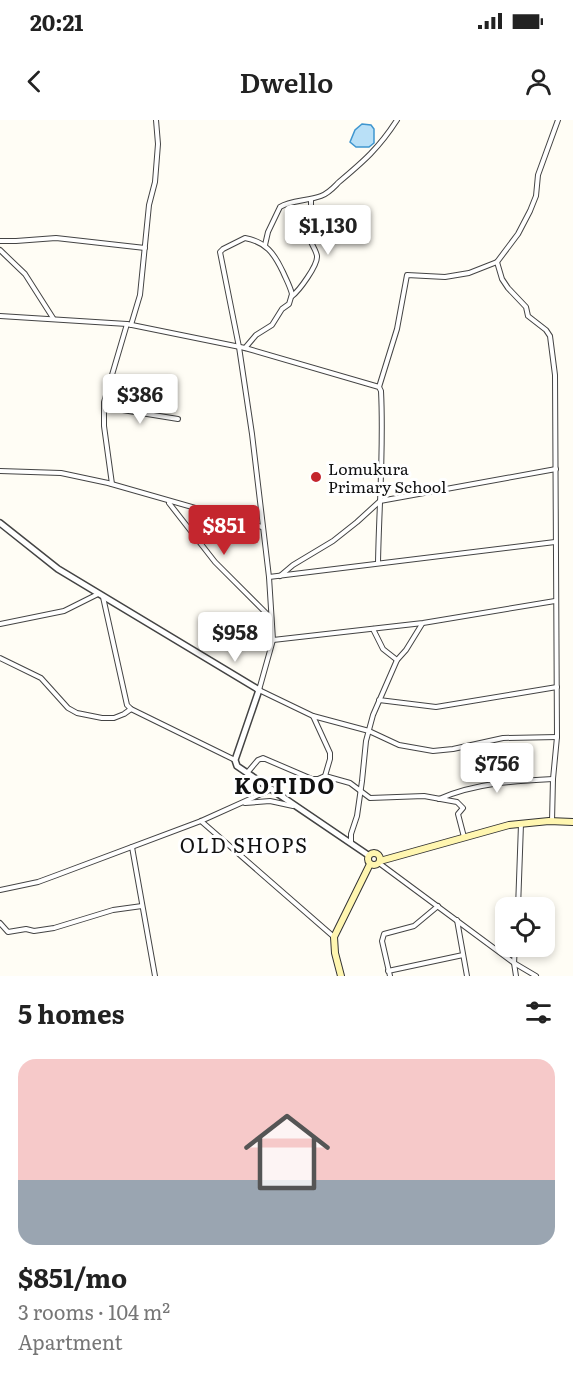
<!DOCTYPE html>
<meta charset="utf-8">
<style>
:root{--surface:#fff;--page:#f6f6f6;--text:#222;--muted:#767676;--line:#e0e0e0;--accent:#c4262e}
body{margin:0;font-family:Literata,serif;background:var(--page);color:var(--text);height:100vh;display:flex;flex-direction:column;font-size:22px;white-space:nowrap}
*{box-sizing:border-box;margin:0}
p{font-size:20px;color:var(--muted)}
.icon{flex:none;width:33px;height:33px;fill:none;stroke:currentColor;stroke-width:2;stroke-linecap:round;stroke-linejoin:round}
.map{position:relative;height:856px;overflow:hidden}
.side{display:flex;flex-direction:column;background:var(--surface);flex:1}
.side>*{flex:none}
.buttons{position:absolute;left:495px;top:777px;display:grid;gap:12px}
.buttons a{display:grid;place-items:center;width:60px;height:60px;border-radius:12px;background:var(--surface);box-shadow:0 3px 9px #0003;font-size:30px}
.price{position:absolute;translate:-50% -51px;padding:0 14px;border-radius:6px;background:#fff;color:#222;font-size:20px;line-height:39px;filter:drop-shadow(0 2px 3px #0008)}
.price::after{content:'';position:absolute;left:50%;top:36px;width:18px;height:14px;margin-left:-9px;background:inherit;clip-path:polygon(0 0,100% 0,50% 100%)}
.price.active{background:var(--accent);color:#fff}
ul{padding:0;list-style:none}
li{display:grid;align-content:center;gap:12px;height:318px;padding:0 18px}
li+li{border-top:2px solid var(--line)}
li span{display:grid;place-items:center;height:186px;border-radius:18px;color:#555}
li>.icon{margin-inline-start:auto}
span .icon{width:108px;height:108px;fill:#fffc;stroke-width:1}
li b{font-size:26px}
h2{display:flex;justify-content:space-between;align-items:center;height:72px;padding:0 18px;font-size:26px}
.status{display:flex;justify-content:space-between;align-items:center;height:42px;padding:0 30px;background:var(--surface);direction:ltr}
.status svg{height:16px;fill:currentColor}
header{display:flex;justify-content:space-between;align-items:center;height:78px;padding:0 18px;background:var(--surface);font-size:27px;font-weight:600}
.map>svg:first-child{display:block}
.water{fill:#b9e0f7;stroke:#3f96cf;stroke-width:1.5}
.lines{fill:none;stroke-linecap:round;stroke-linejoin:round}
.minor-casing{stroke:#444;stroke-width:6}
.tertiary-casing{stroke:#444;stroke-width:8}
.secondary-casing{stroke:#333;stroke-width:8}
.minor{stroke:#fff;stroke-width:4}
.tertiary{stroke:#fff;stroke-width:5}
.secondary{stroke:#fff6b0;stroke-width:6}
.poi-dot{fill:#c4262e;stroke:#fff;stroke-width:2}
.labels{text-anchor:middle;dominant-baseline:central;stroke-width:6;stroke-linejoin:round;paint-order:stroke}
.poi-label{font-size:16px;fill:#111;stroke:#fff;text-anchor:start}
.quarter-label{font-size:20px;letter-spacing:1.5px;fill:#111;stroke:#fff}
.district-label{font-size:22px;font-weight:bold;letter-spacing:1.5px;fill:#111;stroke:#fff}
</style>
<div class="status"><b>20:21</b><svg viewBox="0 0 49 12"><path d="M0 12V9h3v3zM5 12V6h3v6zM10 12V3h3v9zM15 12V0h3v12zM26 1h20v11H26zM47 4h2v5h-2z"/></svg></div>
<header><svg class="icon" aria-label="back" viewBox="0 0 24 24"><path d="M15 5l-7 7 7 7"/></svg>Dwello<svg class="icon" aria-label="person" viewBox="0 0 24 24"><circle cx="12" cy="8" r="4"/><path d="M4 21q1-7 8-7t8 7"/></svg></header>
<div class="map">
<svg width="573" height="856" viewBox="0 0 573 856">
<rect width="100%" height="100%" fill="#fffdf5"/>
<polygon class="water" points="362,4 371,5 374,9 374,23 369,27 356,27 350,22 355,10"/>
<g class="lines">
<defs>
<g id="minor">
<polyline points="0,121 16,121 56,118 145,128"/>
<path d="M265 125 268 112 280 87C290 80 308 81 321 76 329 73 333 68 339 62 364 41 379 28 397 0"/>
<polyline points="0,130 25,154 53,198"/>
<polyline points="497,142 502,159 508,168 526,187 528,196 546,210 550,216 555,255 557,617 553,659 552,701"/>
<path d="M292 176C299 171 318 145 317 136 316 129 309 122 309 114 309 108 314 102 316 96L311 87V80"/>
<path d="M0 196 127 204 245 228 379 267 381 271C384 329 379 385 378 443"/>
<polyline points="131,205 140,175 149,85 155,62 158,24 156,0"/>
<path d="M245 228 256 215 272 205 282 189 289 184 292 174C290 166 286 159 283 152 274 133 266 122 245 118L223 129 220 132 239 227 252 314 269 457 273 520 259 570 313 596 369 611 399 625 433 631 453 629 503 618 557 617"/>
<polyline points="379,267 397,209 407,155 445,157 469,153 497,142 518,114 530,91 536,76 538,55 558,0"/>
<polyline points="104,287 178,299"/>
<polyline points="0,351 61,353 108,363 262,407"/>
<polyline points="112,364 104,306 104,282 127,204"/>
<polyline points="169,383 215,442 271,498"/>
<polyline points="280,456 293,445 333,421 357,402 380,381 556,349"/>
<polyline points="269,457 555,422"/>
<polyline points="103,477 127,585 131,589 235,640"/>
<polyline points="0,504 64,491 98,474"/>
<polyline points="373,509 383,529 397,540"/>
<polyline points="273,520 423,503 555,481"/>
<polyline points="0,538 41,558 68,588 77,593 102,598 114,598 124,594 131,589"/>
<polyline points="379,580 436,587 557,567"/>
<polyline points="313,596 330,633 330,639 325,656"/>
<polyline points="247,653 258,640 263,638 312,659 318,659 325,656 350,663 370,678 424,676 457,682 463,688 458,694 464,717"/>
<path d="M439 679C475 663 514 661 553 659"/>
<polyline points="245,683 270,681 293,686"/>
<polyline points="201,701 334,817"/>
<polyline points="351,722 351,714 357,696 362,661 366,621 373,595 397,540 406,530 422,504"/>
<polyline points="132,727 155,856"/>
<polyline points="379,743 514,843 536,856"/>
<polyline points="0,770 38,762 57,755 201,701 272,669"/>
<polyline points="518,788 521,704"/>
<polyline points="457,800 467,856"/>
<polyline points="0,803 8,812 26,809 34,811 54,808 113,790 142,786"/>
<polyline points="515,826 514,843 516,856"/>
<polyline points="388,851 463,835"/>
<polyline points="390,856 382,821 384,814 414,806 438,786"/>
</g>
<polyline id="tertiary" points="0,403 58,449 259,570 235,640 237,646 368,735"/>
<g id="secondary">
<circle cx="374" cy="739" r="6"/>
<polyline points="380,741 509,705 549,701 573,702"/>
<polyline points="341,856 335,833 334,817 370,744"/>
</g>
</defs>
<use href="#minor" class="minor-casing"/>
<use href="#tertiary" class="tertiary-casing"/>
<use href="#secondary" class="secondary-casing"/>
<use href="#minor" class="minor"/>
<use href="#tertiary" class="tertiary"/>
<use href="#secondary" class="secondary"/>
</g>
<circle class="poi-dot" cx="316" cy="357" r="6"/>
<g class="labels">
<g class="poi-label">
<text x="328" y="348">Lomukura<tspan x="328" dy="18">Primary School</tspan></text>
</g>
<g class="quarter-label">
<text x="244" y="724">OLD SHOPS</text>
</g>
<g class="district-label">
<text x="285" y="664">KOTIDO</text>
</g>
</g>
</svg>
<div class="buttons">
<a><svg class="icon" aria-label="locate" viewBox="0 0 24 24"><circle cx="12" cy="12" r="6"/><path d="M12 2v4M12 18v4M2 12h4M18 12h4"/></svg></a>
</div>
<b class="price" style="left:328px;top:136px">$1,130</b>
<b class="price" style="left:140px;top:305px">$386</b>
<b class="price active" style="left:224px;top:436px">$851</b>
<b class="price" style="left:235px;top:543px">$958</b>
<b class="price" style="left:497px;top:674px">$756</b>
</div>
<section class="side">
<h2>5 homes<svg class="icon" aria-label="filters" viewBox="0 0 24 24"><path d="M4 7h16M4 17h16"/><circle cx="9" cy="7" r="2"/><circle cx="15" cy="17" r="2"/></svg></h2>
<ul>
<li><span style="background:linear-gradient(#f6c9c9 65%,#9aa5b1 0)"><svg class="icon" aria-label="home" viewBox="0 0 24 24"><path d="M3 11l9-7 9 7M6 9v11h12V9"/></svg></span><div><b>$851/mo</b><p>3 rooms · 104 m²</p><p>Apartment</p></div></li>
</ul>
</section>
